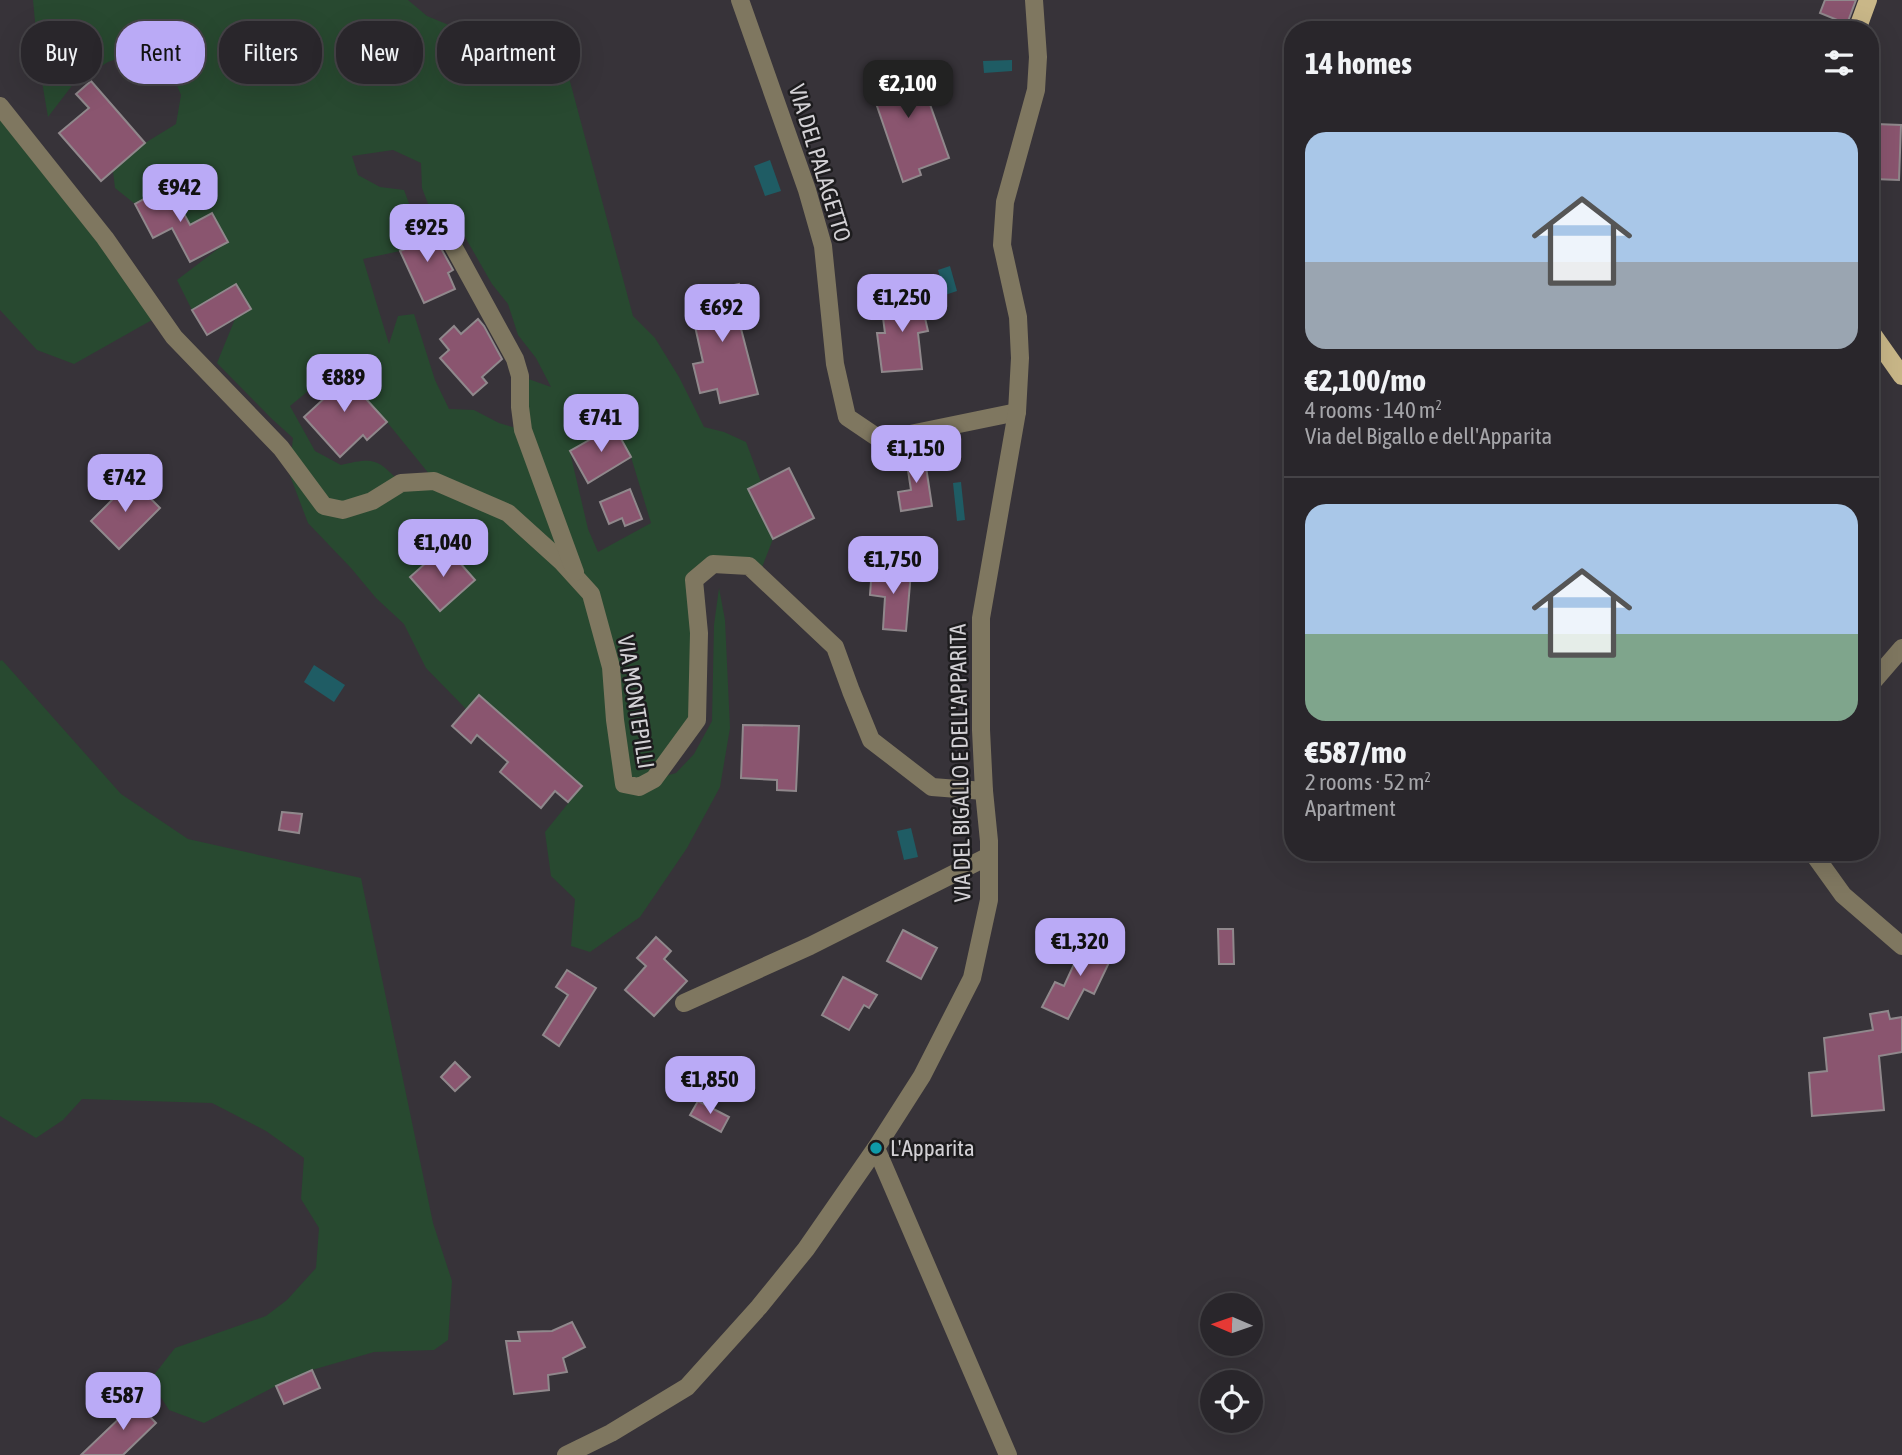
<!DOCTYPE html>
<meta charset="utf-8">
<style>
:root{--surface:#29262b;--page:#353237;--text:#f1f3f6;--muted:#a5a5a9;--line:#454347;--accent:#baaaf6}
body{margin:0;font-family:"Asap Condensed",sans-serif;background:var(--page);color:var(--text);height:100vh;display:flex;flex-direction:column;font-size:26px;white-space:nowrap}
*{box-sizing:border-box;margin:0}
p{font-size:23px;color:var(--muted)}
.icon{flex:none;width:38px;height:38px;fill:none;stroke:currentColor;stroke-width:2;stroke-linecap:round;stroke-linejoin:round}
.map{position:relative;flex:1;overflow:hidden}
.side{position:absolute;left:1284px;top:21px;width:595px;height:840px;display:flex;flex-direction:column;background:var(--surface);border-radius:28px;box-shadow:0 7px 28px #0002,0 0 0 2px var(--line)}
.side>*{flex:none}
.guide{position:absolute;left:21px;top:21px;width:665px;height:63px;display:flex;gap:14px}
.needle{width:46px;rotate:272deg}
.fabs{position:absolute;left:1200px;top:1293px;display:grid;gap:14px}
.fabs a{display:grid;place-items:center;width:63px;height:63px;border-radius:50%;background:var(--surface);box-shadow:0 7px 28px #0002,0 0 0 2px var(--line);font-size:35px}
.price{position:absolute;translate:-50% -60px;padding:0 16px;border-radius:14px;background:var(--accent);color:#111;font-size:23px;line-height:46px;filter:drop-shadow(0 2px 4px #0008)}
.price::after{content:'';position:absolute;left:50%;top:42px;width:21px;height:16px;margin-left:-10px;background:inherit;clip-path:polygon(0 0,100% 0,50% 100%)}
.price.selected{background:#222;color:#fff}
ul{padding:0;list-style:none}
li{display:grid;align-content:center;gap:14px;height:371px;padding:0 21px}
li+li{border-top:2px solid var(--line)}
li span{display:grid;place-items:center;height:217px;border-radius:21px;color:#555}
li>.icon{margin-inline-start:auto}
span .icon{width:126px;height:126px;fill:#fffc;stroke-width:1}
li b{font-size:30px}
h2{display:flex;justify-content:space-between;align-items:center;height:84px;padding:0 21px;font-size:30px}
.tag{padding:0 24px;border-radius:28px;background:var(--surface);box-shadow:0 7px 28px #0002,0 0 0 2px var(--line);font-size:24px;line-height:63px}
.tag.selected{background:var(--accent);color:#111}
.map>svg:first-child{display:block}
.green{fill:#284930;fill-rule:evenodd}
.water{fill:#1f5c64}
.building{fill:#8a556f;stroke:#90888c;stroke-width:2}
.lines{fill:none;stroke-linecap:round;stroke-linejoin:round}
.minor{stroke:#7f7760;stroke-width:18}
.major{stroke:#c9b788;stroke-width:18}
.culture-dot{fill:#0f9aa8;stroke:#1d1c1e;stroke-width:2.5}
.labels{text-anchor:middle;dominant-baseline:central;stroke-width:5;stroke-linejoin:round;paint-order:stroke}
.street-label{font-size:23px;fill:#d3d1d5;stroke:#1d1c1e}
.poi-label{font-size:23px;fill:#d3d1d5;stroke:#1d1c1e;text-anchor:start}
</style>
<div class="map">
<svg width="1902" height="1455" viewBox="0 0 1902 1455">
<rect width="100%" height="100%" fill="#373339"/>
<g class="green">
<path d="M33 0H408L427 16 568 74 633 316 655 338 679 377 704 427 724 432 746 442 761 482 748 489 773 539 759 575 713 564 694 580 697 720 655 779 676 773 694 754 712 721 714 625 719 588 725 620 730 728 720 787 687 848 640 917 590 952 571 946 575 899 551 876 545 832 582 786 478 696 466 709 426 668 404 624 376 598 351 568 308 523 289 473 293 438 272 419 217 363 235 319 251 309 192 310 177 280 227 242 213 213 190 225 169 186 135 204 115 188 113 171 145 143 176 124 181 95 170 69 134 53 108 62 74 83 48 117 39 64ZM393 150 421 163 422 188 430 209 453 216 492 284 508 304 518 335 536 358 551 387 520 376 523 430 499 423 474 410 449 409 435 380 414 314 398 316 389 344 363 259 400 251 410 247 404 233 418 227 404 190 380 187 358 175 352 156ZM336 368 387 422 434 480 401 483C377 459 375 457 341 465L315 451 290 406ZM613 426 631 457 651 523 598 552 588 529 570 452Z"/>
<polygon points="0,106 159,316 74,364 37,350 0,310"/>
<polygon points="2,660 121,794 188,839 361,878 433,1223 452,1281 448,1340 434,1350 374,1352 312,1370 276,1386 204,1423 169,1410 150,1380 175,1348 266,1316 287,1300 316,1268 319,1228 301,1199 304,1158 266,1131 212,1103 82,1099 63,1120 36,1138 0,1116 0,661"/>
</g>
<g class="water">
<polygon points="1012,60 1012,71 984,73 983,61"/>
<polygon points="770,160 781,191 765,196 754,166"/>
<polygon points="950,266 957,291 945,295 938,270"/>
<polygon points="961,482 965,520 957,521 953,483"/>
<polygon points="314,665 345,685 334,702 304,682"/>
<polygon points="911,828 918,857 904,860 897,831"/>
</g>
<g class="building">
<polygon points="1825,0 1856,0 1847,24 1820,13"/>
<polygon points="916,65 949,158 919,169 921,175 903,182 866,74 885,68 887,76"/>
<polygon points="91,81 145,143 101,181 59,133 89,108 76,94"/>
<polygon points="1876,124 1901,125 1899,180 1874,179"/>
<polygon points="169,185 190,225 212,213 228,242 190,262 172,228 153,238 135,204"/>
<polygon points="427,223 453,270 448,273 455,289 424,303 400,251 410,247 404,233"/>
<polygon points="236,284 251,309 207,335 192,310"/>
<polygon points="739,284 748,323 740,325 758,394 720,403 717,389 700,393 693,364 703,362 688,295"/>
<polygon points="919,292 928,331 918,333 922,369 882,372 877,333 885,333 881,302"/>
<polygon points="478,319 484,326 502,359 482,377 487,383 473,395 440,358 449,350 440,339 454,326 461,334"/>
<polygon points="337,367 387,422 367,440 363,435 340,457 304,417 329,394 319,384"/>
<polygon points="614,426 631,457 588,483 570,451"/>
<polygon points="924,454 932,506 901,511 898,492 911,490 906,457"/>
<polygon points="789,468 814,518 773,539 748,489"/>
<polygon points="132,480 160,508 119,549 91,521"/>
<polygon points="630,489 642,519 625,526 622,518 609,524 600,502"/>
<polygon points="445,546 475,580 440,611 410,577"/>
<polygon points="872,568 911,572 906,631 883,629 885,597 870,595"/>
<polygon points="479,695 582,786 568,802 555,791 541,808 500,772 508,762 477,735 471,743 452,726"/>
<polygon points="743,725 799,726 796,791 777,790 777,780 741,778"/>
<polygon points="282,812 302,814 299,833 279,830"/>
<polygon points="1218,929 1233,929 1234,964 1219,964"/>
<polygon points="903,930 937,948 921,979 887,961"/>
<polygon points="1087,936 1115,950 1094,994 1084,989 1068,1019 1042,1007 1055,982 1064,986"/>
<polygon points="656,937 671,951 664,959 687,981 654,1016 625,990 646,966 637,958"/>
<polygon points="567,970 596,988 559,1046 543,1035 568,995 556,987"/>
<polygon points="843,977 877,995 869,1008 864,1005 849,1030 822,1015"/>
<polygon points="1888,1011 1890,1019 1902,1017 1902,1052 1879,1056 1884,1110 1812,1116 1809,1073 1827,1071 1824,1038 1873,1030 1870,1014"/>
<polygon points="455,1062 470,1077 455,1091 441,1077"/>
<polygon points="698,1101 729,1117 721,1132 690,1115"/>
<polygon points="572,1322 585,1347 563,1358 567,1372 548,1375 549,1390 514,1394 506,1341 520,1341 518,1332 552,1331"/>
<polygon points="312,1370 320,1388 284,1404 276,1386"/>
<polygon points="132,1398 156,1423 123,1455 81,1455 126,1412 122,1408"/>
</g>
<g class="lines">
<g class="minor">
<polyline points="740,0 807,190 823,246 835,364 847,417 881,440 1017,412"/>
<polyline points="0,106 105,238 174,337 281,448 324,506 343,510 372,501 401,483 434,481 508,513 561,561 591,594 611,667 615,720 624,784 639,787 654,779 697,720 699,633 694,580 713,564 749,566 835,647 851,691 871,740 932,787 984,791"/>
<polyline points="441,224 515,359 520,376 520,407 523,430 575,572"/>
<polyline points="1871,684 1902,648"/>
<polyline points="1815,852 1815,856 1843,895 1902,946"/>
<polyline points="684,1003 810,946 989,856"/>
<polyline points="876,1148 1008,1455"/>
<polyline points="566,1455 611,1433 687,1387 759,1307 806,1249 876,1148 922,1076 972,978 989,900 989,841 984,791 981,730 981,618 1017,412 1020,358 1018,317 1002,245 1005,202 1036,90 1038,57 1034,0"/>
</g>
<g class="major">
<polyline points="1857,30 1868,0"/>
<polyline points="1871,332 1902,376"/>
</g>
</g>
<circle class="culture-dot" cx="876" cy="1148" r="7"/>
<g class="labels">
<g class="street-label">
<text transform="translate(820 163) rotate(73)">VIA DEL PALAGETTO</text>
<text transform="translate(636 702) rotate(81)">VIA MONTEPILLI</text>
<text transform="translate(960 763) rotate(-91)">VIA DEL BIGALLO E DELL'APPARITA</text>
</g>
<g class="poi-label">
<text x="890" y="1148">L'Apparita</text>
</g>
</g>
</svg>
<div class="fabs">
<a><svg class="needle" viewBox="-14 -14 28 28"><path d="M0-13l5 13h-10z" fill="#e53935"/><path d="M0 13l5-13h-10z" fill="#a5a5a9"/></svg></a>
<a><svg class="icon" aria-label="locate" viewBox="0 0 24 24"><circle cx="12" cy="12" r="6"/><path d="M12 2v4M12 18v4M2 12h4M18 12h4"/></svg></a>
</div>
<b class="price selected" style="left:908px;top:120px">€2,100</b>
<b class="price" style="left:180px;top:224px">€942</b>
<b class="price" style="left:427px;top:264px">€925</b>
<b class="price" style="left:902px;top:334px">€1,250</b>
<b class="price" style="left:722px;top:344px">€692</b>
<b class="price" style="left:344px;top:414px">€889</b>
<b class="price" style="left:601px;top:454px">€741</b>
<b class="price" style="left:916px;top:485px">€1,150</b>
<b class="price" style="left:125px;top:514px">€742</b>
<b class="price" style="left:443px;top:579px">€1,040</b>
<b class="price" style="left:893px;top:596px">€1,750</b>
<b class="price" style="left:1080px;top:978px">€1,320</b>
<b class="price" style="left:710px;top:1116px">€1,850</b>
<b class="price" style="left:123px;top:1432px">€587</b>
<div class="guide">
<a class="tag">Buy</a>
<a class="tag selected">Rent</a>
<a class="tag">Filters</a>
<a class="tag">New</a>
<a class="tag">Apartment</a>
</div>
<section class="side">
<h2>14 homes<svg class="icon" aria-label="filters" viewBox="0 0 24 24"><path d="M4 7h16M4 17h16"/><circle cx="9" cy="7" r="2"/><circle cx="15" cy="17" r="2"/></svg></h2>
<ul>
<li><span style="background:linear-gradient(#a9c7e8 60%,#9aa5b1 0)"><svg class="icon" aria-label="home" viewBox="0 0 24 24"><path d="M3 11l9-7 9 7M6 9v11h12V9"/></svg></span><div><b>€2,100/mo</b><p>4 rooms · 140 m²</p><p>Via del Bigallo e dell'Apparita</p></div></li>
<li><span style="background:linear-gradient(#a9c7e8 60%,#7fa58c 0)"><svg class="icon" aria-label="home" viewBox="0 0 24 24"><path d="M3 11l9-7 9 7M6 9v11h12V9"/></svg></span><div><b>€587/mo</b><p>2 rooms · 52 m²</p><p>Apartment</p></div></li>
</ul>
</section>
</div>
